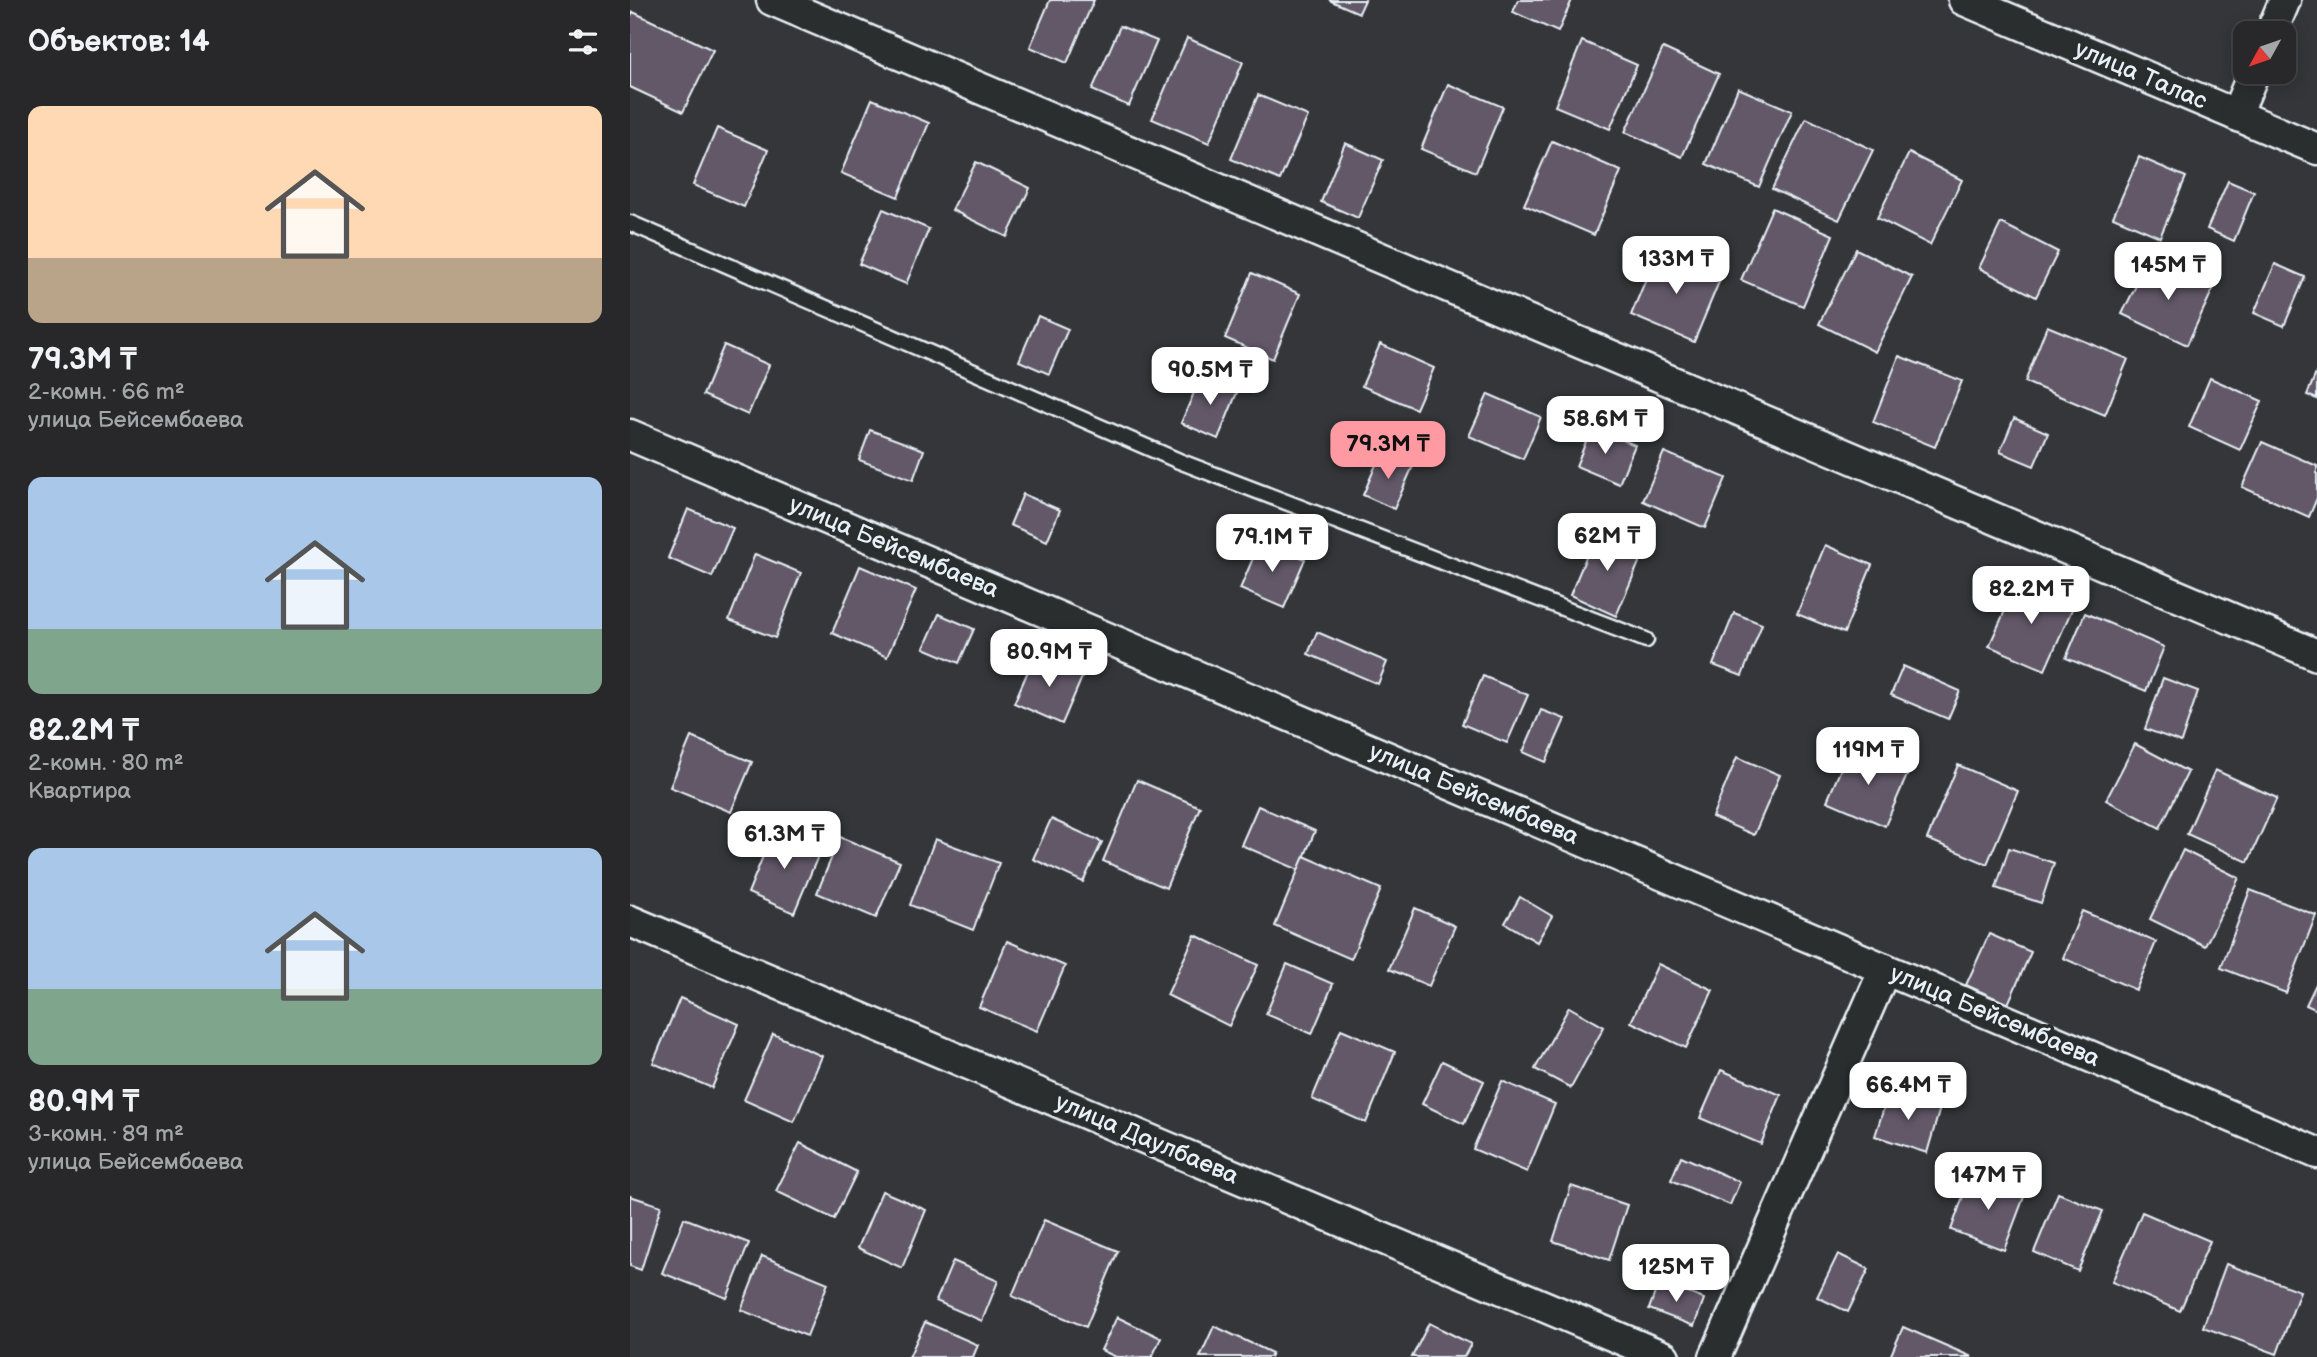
<!DOCTYPE html>
<html lang="ru">
<meta charset="utf-8">
<style>
:root{--surface:#28282b;--page:#303033;--text:#f1f3f6;--muted:#a5a6a9;--line:#444447;--accent:#ff9aa2}
body{margin:0;font-family:"Balsamiq Sans",sans-serif;background:var(--page);color:var(--text);height:100vh;display:flex;flex-direction:column;font-size:26px;white-space:nowrap}
*{box-sizing:border-box;margin:0}
p{font-size:23px;color:var(--muted)}
.icon{flex:none;width:38px;height:38px;fill:none;stroke:currentColor;stroke-width:2;stroke-linecap:round;stroke-linejoin:round}
.map{position:relative;flex:1;overflow:hidden}
.side{display:flex;flex-direction:column;background:var(--surface);width:630px}
.side>*{flex:none}
.needle{width:46px;rotate:230deg}
.controls{position:absolute;left:1603px;top:21px;display:grid;gap:14px}
.controls a{display:grid;place-items:center;width:63px;height:63px;border-radius:14px;background:var(--surface);box-shadow:0 4px 18px #0003,0 0 0 2px var(--line);font-size:35px}
.price{position:absolute;translate:-50% -60px;padding:0 16px;border-radius:14px;background:#fff;color:#222;font-size:23px;line-height:46px;filter:drop-shadow(0 2px 4px #0008)}
.price::after{content:'';position:absolute;left:50%;top:42px;width:21px;height:16px;margin-left:-10px;background:inherit;clip-path:polygon(0 0,100% 0,50% 100%)}
.price.active{background:var(--accent);color:#111}
ul{padding:0;list-style:none}
li{display:grid;align-content:center;gap:14px;height:371px;padding:0 28px}
li span{display:grid;place-items:center;height:217px;border-radius:14px;color:#555}
li>.icon{margin-inline-start:auto}
span .icon{width:126px;height:126px;fill:#fffc;stroke-width:1}
li b{font-size:30px}
h2{display:flex;justify-content:space-between;align-items:center;height:84px;padding:0 28px;font-size:30px}
main{display:flex;flex:1;min-height:0}
.map>svg:first-child{display:block}
.building{fill:#625867;stroke:#e8f1f8;stroke-width:2}
.lines{fill:none;stroke-linecap:round;stroke-linejoin:round}
.service-casing{stroke:#e8f1f8;stroke-width:19}
.minor-casing{stroke:#e8f1f8;stroke-width:35}
.service{stroke:#2a2d2e;stroke-width:14}
.minor{stroke:#2a2d2e;stroke-width:30}
.labels{text-anchor:middle;dominant-baseline:central;stroke-width:7;stroke-linejoin:round;paint-order:stroke}
.street-label{font-size:24px;fill:#e8f1f8;stroke:#2a2d2e}
</style>
<main>
<section class="side">
<h2>Объектов: 14<svg class="icon" aria-label="filters" viewBox="0 0 24 24"><path d="M4 7h16M4 17h16"/><circle cx="9" cy="7" r="2"/><circle cx="15" cy="17" r="2"/></svg></h2>
<ul>
<li><span style="background:linear-gradient(#ffd9b3 70%,#b9a48a 0)"><svg class="icon" aria-label="home" viewBox="0 0 24 24"><path d="M3 11l9-7 9 7M6 9v11h12V9"/></svg></span><div><b>79.3M ₸</b><p>2-комн. · 66 m²</p><p>улица Бейсембаева</p></div></li>
<li><span style="background:linear-gradient(#a9c7e8 70%,#7fa58c 0)"><svg class="icon" aria-label="home" viewBox="0 0 24 24"><path d="M3 11l9-7 9 7M6 9v11h12V9"/></svg></span><div><b>82.2M ₸</b><p>2-комн. · 80 m²</p><p>Квартира</p></div></li>
<li><span style="background:linear-gradient(#a9c7e8 65%,#7fa58c 0)"><svg class="icon" aria-label="home" viewBox="0 0 24 24"><path d="M3 11l9-7 9 7M6 9v11h12V9"/></svg></span><div><b>80.9M ₸</b><p>3-комн. · 89 m²</p><p>улица Бейсембаева</p></div></li>
</ul>
</section>
<div class="map">
<svg width="1687" height="1357" viewBox="0 0 1687 1357">
<rect width="100%" height="100%" fill="#353639"/>
<filter id="ink" filterUnits="userSpaceOnUse"><feTurbulence type="fractalNoise" baseFrequency=".0143" numOctaves="2"/><feDisplacementMap in="SourceGraphic" scale="14" xChannelSelector="R" yChannelSelector="G"/><feConvolveMatrix kernelMatrix="1 2 1 2 8 2 1 2 1" color-interpolation-filters="sRGB"/></filter>
<g filter="url(#ink)">
<g class="building">
<polygon points="420,0 464,0 437,63 400,47"/>
<polygon points="699,0 735,0 729,13"/>
<polygon points="888,0 942,0 928,32 883,12"/>
<polygon points="3,12 83,50 53,112 0,87 0,17"/>
<polygon points="490,26 527,41 499,106 462,90"/>
<polygon points="557,38 613,62 579,143 522,119"/>
<polygon points="952,41 1007,65 980,129 925,106"/>
<polygon points="1033,48 1089,74 1052,157 995,132"/>
<polygon points="818,84 873,107 846,172 791,149"/>
<polygon points="1108,88 1162,111 1129,187 1076,164"/>
<polygon points="628,95 678,116 650,180 601,159"/>
<polygon points="242,99 299,123 268,197 211,173"/>
<polygon points="1176,118 1243,150 1209,220 1142,189"/>
<polygon points="87,128 138,150 114,207 63,185"/>
<polygon points="922,141 991,171 964,235 894,205"/>
<polygon points="715,143 753,160 728,218 691,202"/>
<polygon points="1279,153 1332,180 1300,245 1247,218"/>
<polygon points="1509,157 1556,177 1530,237 1483,217"/>
<polygon points="346,162 400,188 377,237 322,210"/>
<polygon points="1598,181 1624,192 1604,241 1577,229"/>
<polygon points="1142,208 1203,235 1173,306 1111,280"/>
<polygon points="253,209 299,229 276,284 229,264"/>
<polygon points="1371,223 1428,252 1406,297 1349,268"/>
<polygon points="1226,249 1282,277 1245,352 1189,324"/>
<polygon points="1028,250 1091,277 1064,342 1001,315"/>
<polygon points="1519,259 1583,289 1557,345 1492,314"/>
<polygon points="1645,264 1675,277 1654,326 1624,313"/>
<polygon points="622,273 670,294 643,359 595,338"/>
<polygon points="408,316 438,329 419,374 389,361"/>
<polygon points="1417,326 1498,359 1475,415 1395,382"/>
<polygon points="750,344 804,368 786,409 732,386"/>
<polygon points="94,345 139,365 118,415 73,395"/>
<polygon points="1269,356 1332,381 1305,447 1243,422"/>
<polygon points="1687,371 1687,399 1677,395"/>
<polygon points="572,374 608,390 588,439 551,423"/>
<polygon points="1580,378 1632,401 1610,450 1559,427"/>
<polygon points="858,394 911,417 893,459 839,436"/>
<polygon points="1384,418 1418,433 1404,466 1370,452"/>
<polygon points="962,427 1005,445 989,484 946,466"/>
<polygon points="240,430 294,450 283,480 229,460"/>
<polygon points="1632,442 1687,466 1687,498 1679,517 1612,487"/>
<polygon points="1034,452 1096,478 1075,528 1013,501"/>
<polygon points="751,453 783,466 764,509 733,495"/>
<polygon points="393,494 430,510 417,541 380,525"/>
<polygon points="58,509 103,528 82,577 38,558"/>
<polygon points="967,531 1014,551 986,616 940,595"/>
<polygon points="631,539 675,559 654,608 610,589"/>
<polygon points="1195,545 1242,565 1214,633 1167,614"/>
<polygon points="125,554 171,573 145,638 99,620"/>
<polygon points="230,566 286,590 257,657 202,633"/>
<polygon points="1388,582 1443,607 1415,670 1359,646"/>
<polygon points="1104,613 1132,624 1112,676 1083,665"/>
<polygon points="1455,613 1534,647 1516,691 1436,658"/>
<polygon points="309,614 344,629 329,663 294,648"/>
<polygon points="687,632 757,662 748,684 678,654"/>
<polygon points="405,655 453,675 432,724 384,703"/>
<polygon points="1273,666 1330,691 1318,719 1261,695"/>
<polygon points="853,676 898,695 877,743 832,724"/>
<polygon points="1533,678 1568,691 1551,742 1515,729"/>
<polygon points="911,710 935,719 916,762 893,752"/>
<polygon points="61,737 122,762 101,812 40,787"/>
<polygon points="1505,744 1558,772 1530,828 1476,800"/>
<polygon points="1220,748 1278,773 1255,826 1197,801"/>
<polygon points="1107,757 1150,775 1124,835 1082,817"/>
<polygon points="1328,765 1388,791 1357,864 1297,839"/>
<polygon points="1585,770 1647,798 1618,862 1557,834"/>
<polygon points="507,780 570,807 536,888 473,861"/>
<polygon points="628,806 685,831 669,870 611,845"/>
<polygon points="421,819 472,842 453,882 403,859"/>
<polygon points="144,829 191,849 164,913 118,893"/>
<polygon points="210,837 270,862 246,918 187,893"/>
<polygon points="305,839 369,863 343,930 280,905"/>
<polygon points="1379,848 1424,863 1411,903 1366,888"/>
<polygon points="1553,850 1609,878 1575,946 1520,919"/>
<polygon points="674,856 751,889 721,959 645,926"/>
<polygon points="1620,890 1686,915 1656,993 1591,968"/>
<polygon points="890,897 922,916 907,942 875,923"/>
<polygon points="785,908 825,926 799,986 759,969"/>
<polygon points="1452,911 1526,942 1506,990 1433,958"/>
<polygon points="1359,934 1401,952 1378,1004 1336,985"/>
<polygon points="565,935 628,965 599,1026 537,995"/>
<polygon points="377,941 435,966 407,1031 349,1007"/>
<polygon points="657,964 703,984 682,1034 636,1014"/>
<polygon points="1028,964 1083,990 1056,1048 1001,1022"/>
<polygon points="1687,982 1687,1010 1676,1005"/>
<polygon points="50,998 109,1024 82,1088 23,1063"/>
<polygon points="939,1007 974,1027 941,1088 905,1069"/>
<polygon points="711,1029 765,1052 736,1123 682,1099"/>
<polygon points="143,1034 192,1056 164,1122 114,1100"/>
<polygon points="812,1061 854,1081 834,1124 792,1104"/>
<polygon points="1091,1070 1151,1095 1131,1144 1070,1118"/>
<polygon points="872,1081 925,1104 897,1172 843,1149"/>
<polygon points="1259,1092 1310,1108 1297,1153 1245,1136"/>
<polygon points="170,1143 227,1172 204,1219 146,1191"/>
<polygon points="1051,1156 1110,1182 1100,1205 1041,1180"/>
<polygon points="1341,1174 1395,1194 1374,1250 1321,1230"/>
<polygon points="941,1186 997,1205 979,1260 923,1241"/>
<polygon points="252,1191 296,1210 272,1268 228,1248"/>
<polygon points="1428,1193 1473,1211 1448,1271 1404,1252"/>
<polygon points="0,1196 31,1206 11,1270 0,1266"/>
<polygon points="1512,1212 1580,1241 1550,1311 1482,1282"/>
<polygon points="54,1218 119,1243 97,1298 32,1273"/>
<polygon points="414,1220 488,1251 456,1327 382,1296"/>
<polygon points="1208,1254 1239,1269 1218,1312 1187,1297"/>
<polygon points="132,1256 198,1283 177,1336 111,1310"/>
<polygon points="323,1261 368,1281 352,1321 306,1301"/>
<polygon points="1596,1264 1670,1291 1647,1354 1573,1327"/>
<polygon points="1029,1282 1074,1299 1064,1326 1019,1309"/>
<polygon points="487,1317 531,1338 522,1357 486,1357 471,1350"/>
<polygon points="295,1322 348,1345 343,1357 279,1357"/>
<polygon points="799,1323 841,1344 834,1357 782,1357"/>
<polygon points="584,1326 642,1353 640,1357 570,1357"/>
<polygon points="1273,1327 1342,1357 1260,1357"/>
</g>
<g class="lines">
<defs>
<polyline id="service" points="0,223 549,461 1016,640"/>
<g id="minor">
<polyline points="142,0 1687,655"/>
<polyline points="1334,0 1687,149"/>
<polyline points="1641,33 1655,0"/>
<polyline points="1606,115 1624,72"/>
<polyline points="0,435 1687,1153"/>
<polyline points="0,921 1034,1357"/>
<polyline points="1085,1357 1255,969"/>
</g>
</defs>
<use href="#service" class="service-casing"/>
<use href="#minor" class="minor-casing"/>
<use href="#service" class="service"/>
<use href="#minor" class="minor"/>
</g>
</g>
<g class="labels">
<g class="street-label">
<text transform="translate(1511 75) rotate(23)">улица Талас</text>
<text transform="translate(264 547) rotate(23)">улица Бейсембаева</text>
<text transform="translate(844 794) rotate(23)">улица Бейсембаева</text>
<text transform="translate(1365 1016) rotate(23)">улица Бейсембаева</text>
<text transform="translate(517 1139) rotate(23)">улица Даулбаева</text>
</g>
</g>
</svg>
<div class="controls">
<a><svg class="needle" viewBox="-14 -14 28 28"><path d="M0-13l5 13h-10z" fill="#e53935"/><path d="M0 13l5-13h-10z" fill="#a5a6a9"/></svg></a>
</div>
<b class="price" style="left:1046px;top:296px">133M ₸</b>
<b class="price" style="left:1538px;top:302px">145M ₸</b>
<b class="price" style="left:580px;top:407px">90.5M ₸</b>
<b class="price" style="left:975px;top:456px">58.6M ₸</b>
<b class="price active" style="left:758px;top:481px">79.3M ₸</b>
<b class="price" style="left:977px;top:573px">62M ₸</b>
<b class="price" style="left:642px;top:574px">79.1M ₸</b>
<b class="price" style="left:1401px;top:626px">82.2M ₸</b>
<b class="price" style="left:419px;top:689px">80.9M ₸</b>
<b class="price" style="left:1238px;top:787px">119M ₸</b>
<b class="price" style="left:154px;top:871px">61.3M ₸</b>
<b class="price" style="left:1278px;top:1122px">66.4M ₸</b>
<b class="price" style="left:1358px;top:1212px">147M ₸</b>
<b class="price" style="left:1046px;top:1304px">125M ₸</b>
</div>
</main>
